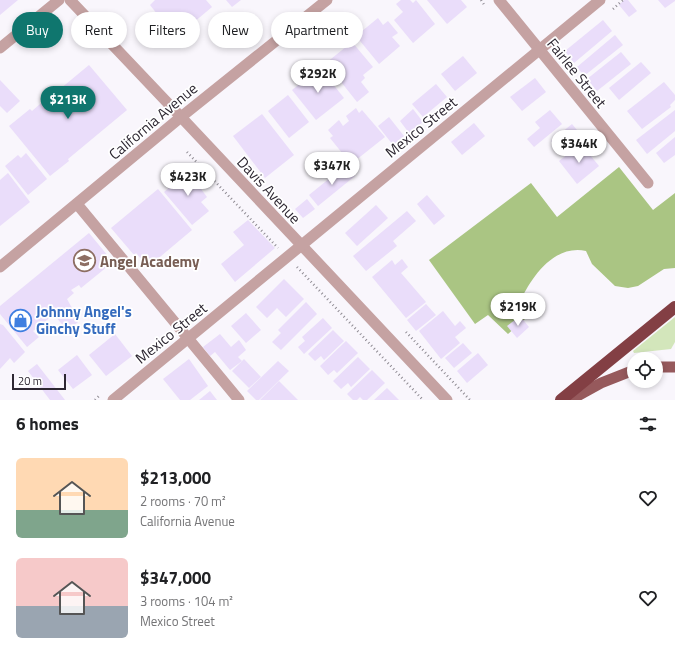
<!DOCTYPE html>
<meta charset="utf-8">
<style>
:root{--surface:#fff;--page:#f6f6f6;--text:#202124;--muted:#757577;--accent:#0f766e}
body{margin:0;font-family:"Titillium Web",sans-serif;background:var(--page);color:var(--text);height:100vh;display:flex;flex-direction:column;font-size:15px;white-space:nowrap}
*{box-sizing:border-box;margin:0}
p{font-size:13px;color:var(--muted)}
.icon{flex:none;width:22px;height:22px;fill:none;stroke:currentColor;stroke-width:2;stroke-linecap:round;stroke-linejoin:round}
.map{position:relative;height:400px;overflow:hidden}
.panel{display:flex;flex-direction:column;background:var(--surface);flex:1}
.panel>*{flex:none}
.top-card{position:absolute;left:12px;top:12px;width:400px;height:36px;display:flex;gap:8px}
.buttons{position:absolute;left:627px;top:352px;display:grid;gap:8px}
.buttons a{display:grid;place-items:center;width:36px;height:36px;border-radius:50%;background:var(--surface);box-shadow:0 2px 6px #0003;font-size:20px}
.scale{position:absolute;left:12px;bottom:10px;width:54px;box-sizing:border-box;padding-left:4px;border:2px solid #2d2732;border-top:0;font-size:11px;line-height:14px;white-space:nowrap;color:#2d2732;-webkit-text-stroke:3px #fff;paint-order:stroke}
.price{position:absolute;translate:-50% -34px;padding:0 9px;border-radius:14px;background:#fff;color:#222;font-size:13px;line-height:26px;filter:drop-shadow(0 1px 2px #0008)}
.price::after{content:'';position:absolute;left:50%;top:24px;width:12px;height:9px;margin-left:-6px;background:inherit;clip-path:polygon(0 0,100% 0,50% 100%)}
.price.active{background:var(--accent);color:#fff}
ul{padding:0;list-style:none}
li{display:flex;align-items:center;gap:12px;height:100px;padding:0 16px}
li span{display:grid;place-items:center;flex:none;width:112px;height:80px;border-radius:6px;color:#555}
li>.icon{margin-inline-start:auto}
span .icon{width:48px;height:48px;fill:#fffc;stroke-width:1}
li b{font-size:17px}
h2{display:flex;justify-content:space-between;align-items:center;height:48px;padding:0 16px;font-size:17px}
.tag{padding:0 14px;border-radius:18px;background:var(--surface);box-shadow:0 2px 6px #0003;font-size:14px;line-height:36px}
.tag.active{background:var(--accent);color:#fff}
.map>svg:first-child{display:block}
.green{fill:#d3e6bb}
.forest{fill:#aac583}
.building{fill:#eaddfa}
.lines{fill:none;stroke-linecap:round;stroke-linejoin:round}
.path{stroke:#8f8b93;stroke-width:2.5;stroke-dasharray:1 3;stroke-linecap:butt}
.minor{stroke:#c5a2a2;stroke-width:11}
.tertiary{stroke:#c5a2a2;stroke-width:11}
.primary{stroke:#96595c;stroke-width:11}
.motorway{stroke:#833f44;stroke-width:12}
.labels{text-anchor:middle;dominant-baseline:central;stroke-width:3.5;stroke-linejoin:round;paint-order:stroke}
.street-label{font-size:15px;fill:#2d2732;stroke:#fff}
.education-label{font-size:15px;font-weight:bold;fill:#785e54;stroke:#fff;text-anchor:start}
.shop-label{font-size:15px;font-weight:bold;fill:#366cbe;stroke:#fff;text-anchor:start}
</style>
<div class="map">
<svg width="675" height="400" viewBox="0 0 675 400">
<rect width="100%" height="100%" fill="#f9f6fc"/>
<polygon class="green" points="675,317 675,342 671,349 634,353 633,351"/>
<path class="forest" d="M619 167 653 210 675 193V268L664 269 638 286 628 288 615 286 592 264 586 251C553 244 530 279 519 304L525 319 508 334 488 315 475 324 429 260 531 183 557 217Z"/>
<g class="building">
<polygon points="0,0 18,0 0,15"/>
<polygon points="155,0 206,0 212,7 181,33 180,31 175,35 168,26 165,28 159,20 161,19 150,5"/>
<polygon points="226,0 241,0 232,7"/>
<polygon points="401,0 410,0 413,3 416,0 435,24 413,43 394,20 403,12 396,4"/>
<polygon points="427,0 461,0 467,7 447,24"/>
<polygon points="624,0 628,0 637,11 629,17 619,5"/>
<polygon points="658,0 675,0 675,1 665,8"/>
<polygon points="378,18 383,25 388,21 398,33 392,37 400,46 379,64 356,36"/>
<polygon points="603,20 612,31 574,63 565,51"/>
<polygon points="615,35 623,45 584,76 577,67"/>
<polygon points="352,42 373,67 363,75 365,78 361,82 369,92 357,102 326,63"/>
<polygon points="621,52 631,64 597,91 587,79"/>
<polygon points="463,56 477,73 455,91 441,74"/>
<polygon points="641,62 651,73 619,100 609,88"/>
<polygon points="89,65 127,110 68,159 69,161 50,176 9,126 30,109 32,111 47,98 48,99"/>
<polygon points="320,68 344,98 316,120 292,90"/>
<polygon points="535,78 546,92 522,111 510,97"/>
<polygon points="0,80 20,101 7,113 0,106"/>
<polygon points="664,82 675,95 675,100 670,105 671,107 642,129 627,111"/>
<polygon points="436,84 447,97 423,117 412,104"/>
<polygon points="288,95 309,122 289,138 268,111"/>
<polygon points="356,108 359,113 362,110 385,137 351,164 330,138 333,136 328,130 339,120 343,126 349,121 346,116"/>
<polygon points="413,109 423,122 409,133 400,121"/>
<polygon points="550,110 562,124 534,147 527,139 540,128 535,122"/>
<polygon points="675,110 675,131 647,154 636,140"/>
<polygon points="262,114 294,155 265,178 233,136"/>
<polygon points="389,117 404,136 393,145 378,126"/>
<polygon points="474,123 485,136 462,155 451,142"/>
<polygon points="572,124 582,136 561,153 551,141"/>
<polygon points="675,137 675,155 664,163 656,153"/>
<polygon points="581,144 599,166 577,184 559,161"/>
<polygon points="26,153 47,179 28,195 5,166 18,155 21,158"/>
<polygon points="346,165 355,176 318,206 309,195"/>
<polygon points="180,172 187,173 194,181 198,178 205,186 201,189 207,197 201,202 209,211 192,225 164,192 176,182 176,177"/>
<polygon points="8,173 30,202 0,226 0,180"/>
<polygon points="158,189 192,230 148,267 136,253 134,255 111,228"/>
<polygon points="427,195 445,216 434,225 417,204"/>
<polygon points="307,199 315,209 303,218 295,209"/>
<polygon points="376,205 388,218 357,246 345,233"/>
<polygon points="407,211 416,221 393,241 397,246 366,271 353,256"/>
<polygon points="248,220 275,248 235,282 221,264 244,245 233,232"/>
<polygon points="89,233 113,262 81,288 79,285 71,290 74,293 67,299 72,308 68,311 78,322 72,327 75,331 70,334 51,311 49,313 52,316 33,331 39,337 27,347 0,314 0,306"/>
<polygon points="402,259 408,267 401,273 426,302 406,318 372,277 392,260 395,265"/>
<polygon points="284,279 304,299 286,317 277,308 267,318 256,307"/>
<polygon points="306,302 317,314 281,350 272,342 281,333 278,330"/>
<polygon points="426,304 436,315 416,331 407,320"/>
<polygon points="443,311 455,326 460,321 466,328 455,337 460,343 441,359 419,331"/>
<polygon points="246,313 261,330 246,343 231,326"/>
<polygon points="520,316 529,327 517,338 507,326"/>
<polygon points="323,318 332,328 304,354 298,347 305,341 302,337"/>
<polygon points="0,324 3,325 25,352 14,363 10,358 0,369"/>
<polygon points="333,330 344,341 324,360 321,356 315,361 308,354"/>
<polygon points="115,334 132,356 106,376 89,355"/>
<polygon points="220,334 231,347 239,340 246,350 238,357 242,361 230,370 215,352 210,356 203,347"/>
<polygon points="346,341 358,353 337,373 334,370 328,375 320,366"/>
<polygon points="463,343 472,353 454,368 445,358"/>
<polygon points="478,353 488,365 467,383 457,371"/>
<polygon points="77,355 92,375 73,389 58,370"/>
<polygon points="358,357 370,369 351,387 348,383 341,389 333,381"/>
<polygon points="189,359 208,386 190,400 180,400 163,379"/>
<polygon points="244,359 261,377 249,388 232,371"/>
<polygon points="278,361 289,371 259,400 256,400 247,391"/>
<polygon points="37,364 65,400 50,400 28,371"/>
<polygon points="372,370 385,383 367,400 363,400 360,397 357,400 353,400 347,394"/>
<polygon points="279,381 298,400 260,400"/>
<polygon points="387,388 399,400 374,400"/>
<polygon points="210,391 217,400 199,400"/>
</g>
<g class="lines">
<g class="path">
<polyline points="481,0 485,6"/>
<polyline points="613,9 623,0"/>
<polyline points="187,152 278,248"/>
<polyline points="297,267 423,400"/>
<polyline points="406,332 470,400"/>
<polyline points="95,400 99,396"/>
</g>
<g class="minor">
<polyline points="499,0 648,183"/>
<polyline points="0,48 59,0"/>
<polyline points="181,117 447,400"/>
<polyline points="77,204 239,400"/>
<polyline points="113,400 600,0"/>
</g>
<g class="tertiary">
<polyline points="70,0 181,117"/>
<polyline points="0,267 181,117 327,0"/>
</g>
<g class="primary">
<polyline points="656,367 675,367"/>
<polyline points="570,400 601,383 634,370"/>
</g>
<polyline class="motorway" points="561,400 675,307"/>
</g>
<defs>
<symbol id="school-ring" viewBox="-11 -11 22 22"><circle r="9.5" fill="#fff" stroke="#8d6e63" stroke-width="1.5"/><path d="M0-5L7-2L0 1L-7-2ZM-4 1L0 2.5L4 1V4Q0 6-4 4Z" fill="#8d6e63"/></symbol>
<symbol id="shop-ring" viewBox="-11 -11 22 22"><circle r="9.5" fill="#fff" stroke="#3f7fe0" stroke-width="1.5"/><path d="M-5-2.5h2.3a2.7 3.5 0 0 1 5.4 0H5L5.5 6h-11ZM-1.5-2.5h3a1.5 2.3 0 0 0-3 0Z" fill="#3f7fe0"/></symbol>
</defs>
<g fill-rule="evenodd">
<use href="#school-ring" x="72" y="248" width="25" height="25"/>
<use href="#shop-ring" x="8" y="308" width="25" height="25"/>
</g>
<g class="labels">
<g class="street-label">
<text transform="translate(577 73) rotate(51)">Fairlee Street</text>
<text transform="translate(153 121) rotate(-40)">California Avenue</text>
<text transform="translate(421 127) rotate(-39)">Mexico Street</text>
<text transform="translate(269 190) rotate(47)">Davis Avenue</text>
<text transform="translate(171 333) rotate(-39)">Mexico Street</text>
</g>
<g class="education-label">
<text x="100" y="261">Angel Academy</text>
</g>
<g class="shop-label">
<text x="36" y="311">Johnny Angel's<tspan x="36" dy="17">Ginchy Stuff</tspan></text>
</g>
</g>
</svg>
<div class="buttons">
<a><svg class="icon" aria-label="locate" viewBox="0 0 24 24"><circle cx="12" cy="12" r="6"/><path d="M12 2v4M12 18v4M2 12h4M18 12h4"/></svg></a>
</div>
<div class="scale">20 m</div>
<b class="price" style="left:318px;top:94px">$292K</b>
<b class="price active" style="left:68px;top:120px">$213K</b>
<b class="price" style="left:579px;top:164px">$344K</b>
<b class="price" style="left:332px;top:186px">$347K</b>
<b class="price" style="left:188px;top:197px">$423K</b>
<b class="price" style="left:518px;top:327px">$219K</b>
<div class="top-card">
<a class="tag active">Buy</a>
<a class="tag">Rent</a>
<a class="tag">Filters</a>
<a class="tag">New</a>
<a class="tag">Apartment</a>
</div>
</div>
<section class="panel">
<h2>6 homes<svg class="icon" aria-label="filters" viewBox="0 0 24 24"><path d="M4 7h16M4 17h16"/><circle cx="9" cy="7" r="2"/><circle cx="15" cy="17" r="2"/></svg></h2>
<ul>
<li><span style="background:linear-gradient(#ffd9b3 65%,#7fa58c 0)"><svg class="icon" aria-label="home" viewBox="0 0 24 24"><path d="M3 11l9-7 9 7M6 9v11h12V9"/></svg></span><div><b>$213,000</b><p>2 rooms · 70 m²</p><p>California Avenue</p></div><svg class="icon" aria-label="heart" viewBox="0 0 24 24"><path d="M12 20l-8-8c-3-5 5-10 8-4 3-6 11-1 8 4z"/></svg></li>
<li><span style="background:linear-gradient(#f6c9c9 60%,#9aa5b1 0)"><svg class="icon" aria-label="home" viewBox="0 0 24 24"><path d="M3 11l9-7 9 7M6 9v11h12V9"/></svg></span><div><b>$347,000</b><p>3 rooms · 104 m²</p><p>Mexico Street</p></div><svg class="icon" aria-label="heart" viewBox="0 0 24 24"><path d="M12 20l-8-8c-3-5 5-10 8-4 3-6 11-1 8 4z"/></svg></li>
</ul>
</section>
